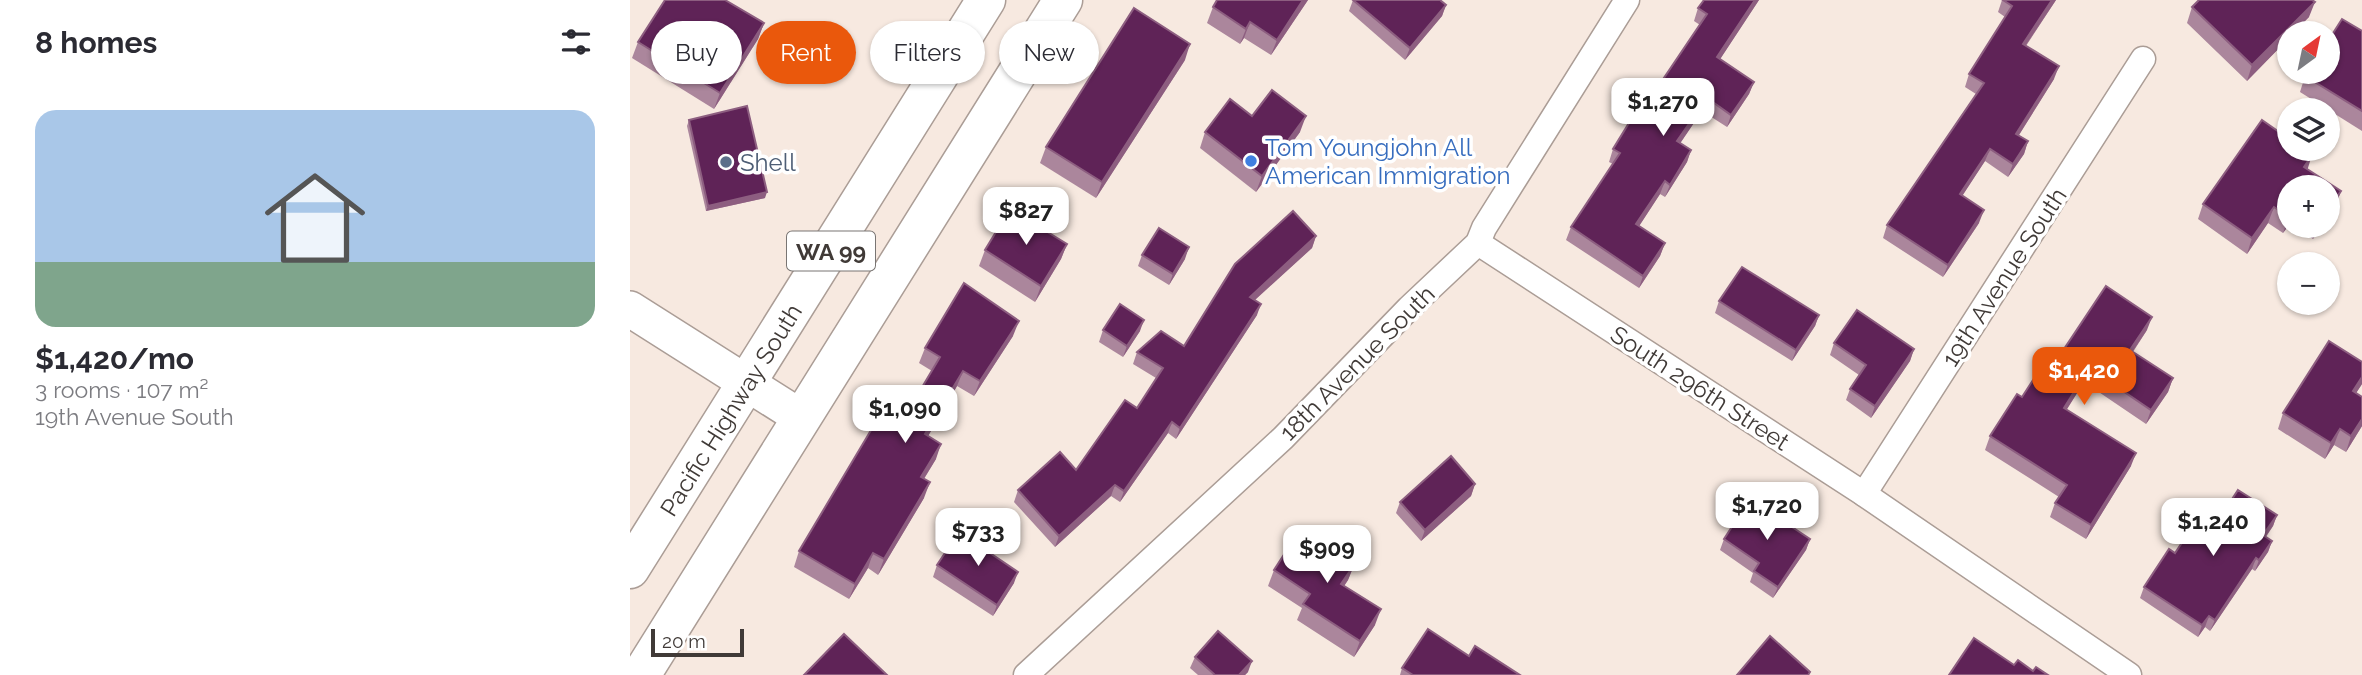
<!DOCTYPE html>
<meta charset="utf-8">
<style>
:root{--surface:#fff;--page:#f7f7f7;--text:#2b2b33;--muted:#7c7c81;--accent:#ea580c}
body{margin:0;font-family:Raleway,sans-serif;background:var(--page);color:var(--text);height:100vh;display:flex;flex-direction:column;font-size:26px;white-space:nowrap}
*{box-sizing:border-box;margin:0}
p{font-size:23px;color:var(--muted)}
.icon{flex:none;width:38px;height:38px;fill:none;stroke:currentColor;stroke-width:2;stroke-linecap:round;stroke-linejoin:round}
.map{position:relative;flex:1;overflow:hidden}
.details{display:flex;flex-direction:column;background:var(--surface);width:630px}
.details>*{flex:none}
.hud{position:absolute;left:21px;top:21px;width:665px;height:63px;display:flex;gap:14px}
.needle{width:46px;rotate:33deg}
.controls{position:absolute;left:1647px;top:21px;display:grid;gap:14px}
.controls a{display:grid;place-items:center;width:63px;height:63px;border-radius:50%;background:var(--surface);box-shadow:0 2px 5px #0004;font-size:35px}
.scale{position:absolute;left:21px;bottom:18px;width:93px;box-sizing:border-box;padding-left:7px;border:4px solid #403a37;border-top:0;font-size:19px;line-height:24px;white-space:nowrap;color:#403a37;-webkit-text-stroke:5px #fff;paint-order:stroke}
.price{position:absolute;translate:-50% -60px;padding:0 16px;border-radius:14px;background:#fff;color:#222;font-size:23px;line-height:46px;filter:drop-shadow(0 2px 4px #0008)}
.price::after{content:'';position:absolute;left:50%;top:42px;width:21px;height:16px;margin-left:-10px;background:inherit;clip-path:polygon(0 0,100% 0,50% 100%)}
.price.on{background:var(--accent);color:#fff}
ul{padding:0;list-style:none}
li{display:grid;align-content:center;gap:14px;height:371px;padding:0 35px}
li span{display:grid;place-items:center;height:217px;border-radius:21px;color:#555}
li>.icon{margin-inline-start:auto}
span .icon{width:126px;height:126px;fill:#fffc;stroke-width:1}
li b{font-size:30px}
h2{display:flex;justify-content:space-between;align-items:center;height:84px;padding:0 35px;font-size:30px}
.chip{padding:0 24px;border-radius:32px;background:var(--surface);box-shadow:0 2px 5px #0004;font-size:24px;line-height:63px}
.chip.on{background:var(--accent);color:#fff}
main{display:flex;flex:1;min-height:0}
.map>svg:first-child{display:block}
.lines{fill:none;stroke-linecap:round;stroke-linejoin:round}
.minor-casing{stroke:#ab9d96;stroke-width:27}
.secondary-casing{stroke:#ab9d96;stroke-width:38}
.primary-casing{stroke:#ab9d96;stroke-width:41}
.minor{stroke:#fff;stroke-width:24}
.secondary{stroke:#fff;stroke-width:35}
.primary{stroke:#fff;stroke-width:38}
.wall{fill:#ab869c}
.shaded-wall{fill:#8d5e80}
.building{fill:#5f2357;stroke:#8d5e80;stroke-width:2}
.shop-dot{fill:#3f7fe0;stroke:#fff;stroke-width:2.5}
.service-dot{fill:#5c6f8a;stroke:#fff;stroke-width:2.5}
.labels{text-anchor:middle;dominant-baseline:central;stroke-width:7;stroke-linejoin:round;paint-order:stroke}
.shield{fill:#fff;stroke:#797573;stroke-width:2}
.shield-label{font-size:23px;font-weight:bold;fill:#403a37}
.shop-label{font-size:24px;fill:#366cbe;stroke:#fff;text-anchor:start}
.service-label{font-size:24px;fill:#4e5e75;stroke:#fff;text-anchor:start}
.street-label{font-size:24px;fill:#403a37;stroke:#fff}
</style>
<main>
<section class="details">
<h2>8 homes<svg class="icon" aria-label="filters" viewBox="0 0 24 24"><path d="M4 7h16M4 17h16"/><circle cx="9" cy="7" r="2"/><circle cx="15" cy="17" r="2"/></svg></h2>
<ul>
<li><span style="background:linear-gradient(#a9c7e8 70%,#7fa58c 0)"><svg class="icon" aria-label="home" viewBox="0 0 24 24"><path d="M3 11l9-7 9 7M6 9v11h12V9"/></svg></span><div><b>$1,420/mo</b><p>3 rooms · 107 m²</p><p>19th Avenue South</p></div></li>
</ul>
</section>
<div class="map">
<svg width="1732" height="675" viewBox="0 0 1732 675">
<rect width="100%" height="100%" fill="#f7e9e0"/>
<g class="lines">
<defs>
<g id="minor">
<polyline points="848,243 1234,494 1499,675"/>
<polyline points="1234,494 1513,59"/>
<polyline points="396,675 653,438 779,308 848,243 854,228 997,0"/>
</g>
<polyline id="secondary" points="0,309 172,418"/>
<g id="primary">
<polyline points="0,569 356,0"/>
<polyline points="11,675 433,0"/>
</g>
</defs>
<use href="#minor" class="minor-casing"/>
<use href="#secondary" class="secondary-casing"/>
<use href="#primary" class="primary-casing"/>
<use href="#minor" class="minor"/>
<use href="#secondary" class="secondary"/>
<use href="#primary" class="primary"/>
</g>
<g class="wall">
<polygon points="587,0 678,0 641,55 614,38 610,44 577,23 583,7"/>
<polygon points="723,0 816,5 812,16 775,60 719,11"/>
<polygon points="1074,0 1129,0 1090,59 1124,82 1119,94 1097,127 1072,111 1050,143 1061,150 1057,162 1035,197 1030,194 1009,226 1035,243 1030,256 1009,288 936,240 941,227 983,164 979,162 983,149 1019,100 1070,25 1064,21 1068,8"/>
<polygon points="1372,0 1426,0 1396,46 1424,79 1389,135 1398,141 1394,154 1378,177 1355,161 1332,196 1349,223 1313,277 1253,238 1257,225 1346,94 1335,87 1339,74 1375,17 1368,12"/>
<polygon points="1562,7 1679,17 1663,33 1659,33 1659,38 1617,81 1557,23"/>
<polygon points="134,23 128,39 84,109 2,58 8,42"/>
<polygon points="1732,31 1732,131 1670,92 1675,76"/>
<polygon points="555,60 466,198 410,163 416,147"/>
<polygon points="622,116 670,132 626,192 570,148 575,132"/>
<polygon points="59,120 135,198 76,211 57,126"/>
<polygon points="1677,169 1711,191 1705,207 1659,187 1659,225 1653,233 1638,223 1617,254 1568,219 1573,204"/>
<polygon points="1664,226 1692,226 1683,239"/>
<polygon points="686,236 682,248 625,300 627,315 546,439 538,433 490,502 481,496 425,547 384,502 388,490 446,470 507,408 526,378 503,364 507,352 554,346"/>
<polygon points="437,244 431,259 405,302 349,266 355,250"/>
<polygon points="512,255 555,259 539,285 508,266"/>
<polygon points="1089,301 1189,315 1185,326 1162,361 1085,313"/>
<polygon points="473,330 510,331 493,357 469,342"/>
<polygon points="1517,330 1503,352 1543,378 1538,392 1516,424 1454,382 1436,410 1501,466 1456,539 1420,517 1425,503 1429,497 1355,450 1360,436 1392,397 1412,382"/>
<polygon points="383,336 344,396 327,386 298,436 306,459 294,479 294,498 248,575 238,568 219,599 164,567 169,551 272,421 302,371 289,363 295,348"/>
<polygon points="1204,343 1284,349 1280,361 1241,418 1216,400 1220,389 1229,375 1200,355"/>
<polygon points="1732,384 1726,393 1732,426 1716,452 1704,445 1695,459 1648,429 1653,413"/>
<polygon points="845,484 841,496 791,541 766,513 770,502"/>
<polygon points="1595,510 1647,515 1643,526 1636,537 1642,541 1638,552 1625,571 1622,569 1580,631 1575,627 1568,637 1510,598 1514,587 1545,553"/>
<polygon points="1094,539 1180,539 1176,550 1143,598 1120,582 1123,573 1090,550"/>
<polygon points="307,565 384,583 363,616 303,577"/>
<polygon points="724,565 718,580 714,586 745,625 724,657 667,620 672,608 638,586 644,570"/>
<polygon points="839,656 890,675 770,675 772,668"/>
<polygon points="565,657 618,672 615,675 568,675 560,668"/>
</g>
<g class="shaded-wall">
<polygon points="673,0 678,0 641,55 647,40"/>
<polygon points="1125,0 1129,0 1083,70 1087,57"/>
<polygon points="1422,0 1426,0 1388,57 1393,44"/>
<polygon points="1685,2 1679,17 1663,33 1659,33 1659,38 1617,81 1622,65"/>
<polygon points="816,5 812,16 775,60 780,48"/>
<polygon points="620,22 614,38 610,44 616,29"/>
<polygon points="134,23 128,39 84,109 90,93"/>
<polygon points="560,44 555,60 466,198 472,182"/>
<polygon points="1429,66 1424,79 1382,146 1386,134"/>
<polygon points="1124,82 1119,94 1097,127 1101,115"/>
<polygon points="1077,98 1072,111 1043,154 1047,141"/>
<polygon points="676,116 670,132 626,192 632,176"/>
<polygon points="1398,141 1394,154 1378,177 1383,164"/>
<polygon points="1360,149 1355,161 1325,207 1330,194"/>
<polygon points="1061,150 1057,162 1035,197 1040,185"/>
<polygon points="1682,155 1677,171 1674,167"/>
<polygon points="1035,181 1030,194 1002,237 1006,224"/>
<polygon points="1711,191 1705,207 1698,218 1698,210"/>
<polygon points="137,192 135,198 76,211 78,206"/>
<polygon points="1644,207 1638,223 1617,254 1622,238"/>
<polygon points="1354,210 1349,223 1313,277 1318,265"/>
<polygon points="1659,217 1659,225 1653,233"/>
<polygon points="1688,226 1692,226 1683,239"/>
<polygon points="686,236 682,248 616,308 620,297"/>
<polygon points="1035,243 1030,256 1009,288 1013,276"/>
<polygon points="437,244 431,259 405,302 411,286"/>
<polygon points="559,247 555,259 539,285 543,274"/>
<polygon points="631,304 627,315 546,439 550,428"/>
<polygon points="1189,315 1185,326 1162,361 1166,350"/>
<polygon points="1522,317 1517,330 1495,363 1500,350"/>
<polygon points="514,320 510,331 493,357 497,346"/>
<polygon points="389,321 383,336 344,396 350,381"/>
<polygon points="1284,349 1280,361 1241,418 1245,406"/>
<polygon points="1459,368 1454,382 1429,422 1434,408"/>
<polygon points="333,371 327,386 290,450 295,434"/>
<polygon points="1732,377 1732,384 1717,407 1723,391"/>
<polygon points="1543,378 1538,392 1516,424 1521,410"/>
<polygon points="1732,419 1732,426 1716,452 1721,436"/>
<polygon points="542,422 538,433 490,502 494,491"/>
<polygon points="1710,429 1704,445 1695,459 1701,443"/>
<polygon points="311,444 306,459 285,493 291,477"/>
<polygon points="1506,453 1501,466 1456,539 1461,525"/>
<polygon points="300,482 294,498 248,575 254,559"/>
<polygon points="845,484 841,496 791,541 795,530"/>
<polygon points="485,485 481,496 425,547 429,536"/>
<polygon points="1647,515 1643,526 1629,546 1633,535"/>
<polygon points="1180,539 1176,550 1143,598 1148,587"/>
<polygon points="1642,541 1638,552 1625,571 1629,560"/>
<polygon points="243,553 238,568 219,599 225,584"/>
<polygon points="1626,558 1622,569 1580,631 1585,620"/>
<polygon points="724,565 718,580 705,600 711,584"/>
<polygon points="388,572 384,583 363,616 367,605"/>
<polygon points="751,609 745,625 724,657 730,641"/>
<polygon points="1579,616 1575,627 1568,637 1572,625"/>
<polygon points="622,661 618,672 615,675 609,675"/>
</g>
<g class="building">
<polygon points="35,0 95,0 134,23 90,93 8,42"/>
<polygon points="587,0 673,0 647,40 620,22 616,29 583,7"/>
<polygon points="723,0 810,0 816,5 780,48"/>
<polygon points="1074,0 1125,0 1087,57 1124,82 1101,115 1077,98 1047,141 1061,150 1040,185 1035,181 1006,224 1035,243 1013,276 941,227 990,153 983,149 1015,97 1019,100 1077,14 1068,8"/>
<polygon points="1373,0 1422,0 1393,44 1429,66 1386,134 1398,141 1383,164 1360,149 1330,194 1354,210 1318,265 1257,225 1354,83 1339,74 1382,6"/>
<polygon points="1569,0 1682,0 1685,2 1622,65 1562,7"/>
<polygon points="504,8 560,44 472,182 416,147"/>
<polygon points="1712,19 1732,31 1732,111 1675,76 1678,72 1698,72 1698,41"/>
<polygon points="642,90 676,116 632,176 575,132 600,99 622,116"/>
<polygon points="117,106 137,192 78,206 59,120"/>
<polygon points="1632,120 1659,139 1659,149 1673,149 1682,155 1674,167 1711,191 1698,210 1698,187 1659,187 1659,217 1644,207 1622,238 1573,204"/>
<polygon points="380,209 437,244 411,286 355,250"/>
<polygon points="663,211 686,236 620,297 631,304 550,428 542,422 494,491 485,485 429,536 388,490 430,452 446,470 495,400 507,408 533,368 507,352 531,331 554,346 605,264"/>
<polygon points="529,228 559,247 543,274 512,255"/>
<polygon points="1112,267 1189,315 1166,350 1089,301"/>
<polygon points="334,283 389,321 350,381 333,371 295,434 311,444 291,477 300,482 254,559 243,553 225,584 169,551 253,410 272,421 310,357 295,348"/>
<polygon points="1476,286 1522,317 1500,350 1543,378 1521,410 1459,368 1434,408 1506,453 1461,525 1425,503 1437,485 1360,436 1387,394 1392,397 1405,377 1412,382"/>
<polygon points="490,304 514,320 497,346 473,330"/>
<polygon points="1227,310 1284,349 1245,406 1220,389 1236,365 1204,343"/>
<polygon points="1699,341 1732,362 1732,377 1723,391 1732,397 1732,419 1721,436 1710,429 1701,443 1653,413"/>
<polygon points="821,456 845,484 795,530 770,502"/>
<polygon points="1608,490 1647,515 1633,535 1642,541 1629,560 1626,558 1585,620 1579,616 1572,625 1514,587 1539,549 1545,553 1580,501 1595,510"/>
<polygon points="1120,499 1180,539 1148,587 1124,571 1129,563 1094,539"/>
<polygon points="670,530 724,565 711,584 751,609 730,641 673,604 680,594 644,570"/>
<polygon points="329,532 388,572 367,605 307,565"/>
<polygon points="798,629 839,656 845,646 890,675 783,675 772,668"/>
<polygon points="588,631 622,661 609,675 585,675 565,657"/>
<polygon points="214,634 257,675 174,675"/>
<polygon points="1140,636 1180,672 1178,675 1107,675"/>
<polygon points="1344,638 1384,665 1388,660 1403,671 1406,667 1418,675 1319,675"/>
</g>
<circle class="shop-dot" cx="621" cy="161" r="7"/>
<circle class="service-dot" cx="96" cy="162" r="7"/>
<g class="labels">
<rect class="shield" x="157" y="231.5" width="88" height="39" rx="5"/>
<g class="shield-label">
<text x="201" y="251">WA 99</text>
</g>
<g class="shop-label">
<text x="635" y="147">Tom Youngjohn All<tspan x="635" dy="28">American Immigration</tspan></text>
</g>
<g class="service-label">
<text x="110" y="162">Shell</text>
</g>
<g class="street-label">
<text transform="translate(1374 277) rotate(-57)">19th Avenue South</text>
<text transform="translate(727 363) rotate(-45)">18th Avenue South</text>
<text transform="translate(1070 388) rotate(33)">South 296th Street</text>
<text transform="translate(101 410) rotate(-58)">Pacific Highway South</text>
</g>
</g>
</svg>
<div class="controls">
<a><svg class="needle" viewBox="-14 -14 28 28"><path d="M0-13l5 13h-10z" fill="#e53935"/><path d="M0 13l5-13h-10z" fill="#7c7c81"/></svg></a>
<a><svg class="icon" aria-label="layers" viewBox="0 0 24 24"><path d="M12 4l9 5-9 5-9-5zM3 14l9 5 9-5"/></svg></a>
<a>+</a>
<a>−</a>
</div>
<div class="scale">20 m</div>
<b class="price" style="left:1033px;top:138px">$1,270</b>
<b class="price" style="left:396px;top:247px">$827</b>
<b class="price on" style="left:1454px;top:407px">$1,420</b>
<b class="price" style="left:275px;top:445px">$1,090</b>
<b class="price" style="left:1137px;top:542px">$1,720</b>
<b class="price" style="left:1583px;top:558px">$1,240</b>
<b class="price" style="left:348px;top:568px">$733</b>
<b class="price" style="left:697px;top:585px">$909</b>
<div class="hud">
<a class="chip">Buy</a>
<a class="chip on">Rent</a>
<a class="chip">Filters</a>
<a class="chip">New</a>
</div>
</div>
</main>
